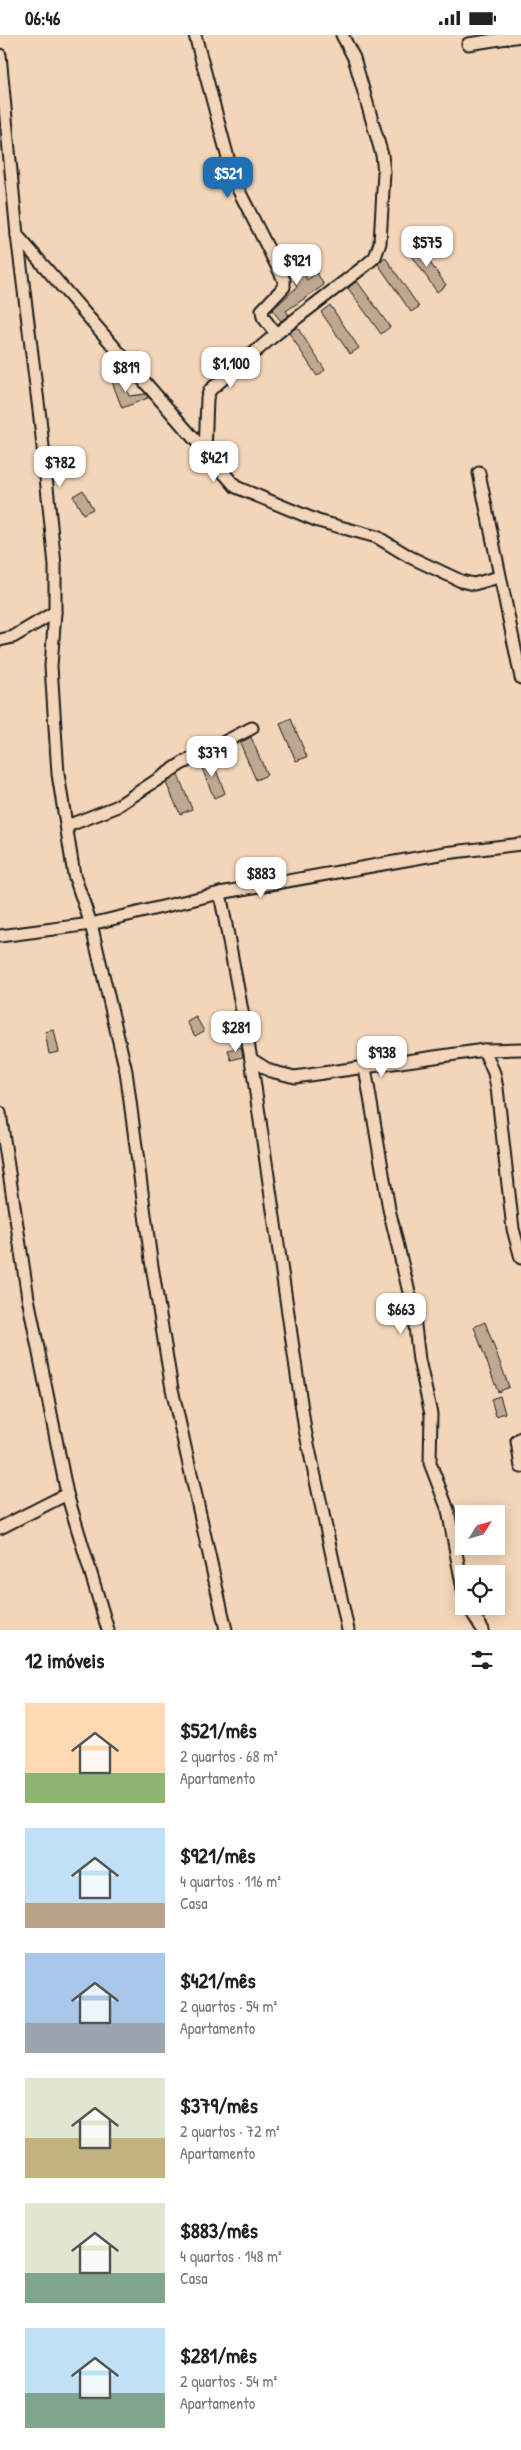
<!DOCTYPE html>
<html lang="pt">
<meta charset="utf-8">
<style>
:root{--surface:#fff;--page:#f6f6f6;--text:#222;--muted:#767676;--accent:#1f6fb2}
body{margin:0;font-family:"Patrick Hand",sans-serif;background:var(--page);color:var(--text);height:100vh;display:flex;flex-direction:column;font-size:19px;white-space:nowrap}
*{box-sizing:border-box;margin:0}
p{font-size:16px;color:var(--muted)}
.icon{flex:none;width:28px;height:28px;fill:none;stroke:currentColor;stroke-width:2;stroke-linecap:round;stroke-linejoin:round}
.map{position:relative;height:1595px;overflow:hidden}
.sheet{display:flex;flex-direction:column;background:var(--surface);flex:1}
.sheet>*{flex:none}
.needle{width:32px;rotate:53deg}
.tools{position:absolute;left:455px;top:1470px;display:grid;gap:10px}
.tools a{display:grid;place-items:center;width:50px;height:50px;border-radius:0px;background:var(--surface);box-shadow:0 2px 12px #0003;font-size:25px}
.price{position:absolute;translate:-50% -42px;padding:0 11px;border-radius:10px;background:#fff;color:#222;font-size:16px;line-height:32px;filter:drop-shadow(0 1px 2px #0008)}
.price::after{content:'';position:absolute;left:50%;top:30px;width:15px;height:11px;margin-left:-8px;background:inherit;clip-path:polygon(0 0,100% 0,50% 100%)}
.price.on{background:var(--accent);color:#fff}
ul{padding:0;list-style:none}
li{display:flex;align-items:center;gap:15px;height:125px;padding:0 25px}
li span{display:grid;place-items:center;flex:none;width:140px;height:100px;border-radius:0px;color:#555}
li>.icon{margin-inline-start:auto}
span .icon{width:60px;height:60px;fill:#fffc;stroke-width:1}
li b{font-size:21px}
h2{display:flex;justify-content:space-between;align-items:center;height:60px;padding:0 25px;font-size:21px}
.status{display:flex;justify-content:space-between;align-items:center;height:35px;padding:0 25px;background:var(--surface);direction:ltr}
.status svg{height:14px;fill:currentColor}
.map>svg:first-child{display:block}
.building{fill:#bea892;stroke:#1c1c1c}
.lines{fill:none;stroke-linecap:round;stroke-linejoin:round}
.minor-casing{stroke:#1c1c1c;stroke-width:15}
.minor{stroke:#f3d6b9;stroke-width:11}
</style>
<div class="status"><b>06:46</b><svg viewBox="0 0 49 12"><path d="M0 12V9h3v3zM5 12V6h3v6zM10 12V3h3v9zM15 12V0h3v12zM26 1h20v11H26zM47 4h2v5h-2z"/></svg></div>
<div class="map">
<svg width="521" height="1595" viewBox="0 0 521 1595">
<rect width="100%" height="100%" fill="#f3d6b9"/>
<filter id="ink" filterUnits="userSpaceOnUse"><feTurbulence type="fractalNoise" baseFrequency=".02" numOctaves="2"/><feDisplacementMap in="SourceGraphic" scale="10" xChannelSelector="R" yChannelSelector="G"/><feConvolveMatrix kernelMatrix="1 2 1 2 8 2 1 2 1" color-interpolation-filters="sRGB"/></filter>
<g filter="url(#ink)">
<g class="building">
<polygon points="416,208 446,250 437,257 408,215"/>
<polygon points="296,216 307,245 317,238 324,250 286,276 289,280 281,286 272,275 297,252 284,220"/>
<polygon points="385,222 419,272 411,277 378,229"/>
<polygon points="357,246 390,292 381,299 348,253"/>
<polygon points="330,270 359,313 350,319 321,277"/>
<polygon points="297,292 325,335 317,341 289,298"/>
<polygon points="121,340 129,361 146,359 148,363 122,373 111,344"/>
<polygon points="83,455 93,474 83,479 73,461"/>
<polygon points="291,684 307,722 296,726 280,689"/>
<polygon points="251,702 267,740 256,745 240,708"/>
<polygon points="211,722 225,758 214,763 200,728"/>
<polygon points="178,740 192,774 180,779 166,748"/>
<polygon points="196,982 204,996 195,1001 187,987"/>
<polygon points="54,995 59,1017 49,1019 45,997"/>
<polygon points="241,1012 243,1022 231,1025 228,1015"/>
<polygon points="485,1287 509,1352 498,1357 474,1292"/>
<polygon points="500,1361 505,1378 496,1381 491,1364"/>
</g>
<g class="lines">
<defs>
<g id="minor">
<polyline points="195,0 232,138 239,156 284,245 284,252 262,275 263,282 276,299"/>
<polyline points="468,9 521,1"/>
<polyline points="0,20 17,200 40,383 55,530 55,577 51,631 58,739 74,840 91,889 126,1036 151,1225 172,1354 226,1595"/>
<polyline points="17,200 236,452 318,486 377,502 410,522 461,546 474,549 499,542"/>
<polyline points="205,419 207,363 210,355 276,299 366,230 375,222 380,208 384,137 382,120 354,23 342,0"/>
<polyline points="479,438 521,643"/>
<polyline points="0,605 13,602 55,577"/>
<polyline points="67,791 116,772 181,729 252,693"/>
<polyline points="220,858 251,1024 305,1395 348,1595"/>
<polyline points="0,901 91,889 220,858 445,818 521,809"/>
<polyline points="484,1015 494,1038 497,1053 513,1194 521,1223"/>
<polyline points="251,1024 270,1036 295,1042 484,1015 521,1014"/>
<polyline points="365,1033 389,1174 413,1274 419,1325 431,1379 430,1428 448,1475 464,1560"/>
<polyline points="0,1078 28,1263 67,1459 108,1595"/>
<polyline points="521,1403 517,1406 521,1432"/>
<polyline points="0,1493 67,1459"/>
<polyline points="468,1571 483,1595"/>
</g>
</defs>
<use href="#minor" class="minor-casing"/>
<use href="#minor" class="minor"/>
</g>
</g>
</svg>
<div class="tools">
<a><svg class="needle" viewBox="-14 -14 28 28"><path d="M0-13l5 13h-10z" fill="#e53935"/><path d="M0 13l5-13h-10z" fill="#767676"/></svg></a>
<a><svg class="icon" aria-label="locate" viewBox="0 0 24 24"><circle cx="12" cy="12" r="6"/><path d="M12 2v4M12 18v4M2 12h4M18 12h4"/></svg></a>
</div>
<b class="price on" style="left:228px;top:164px">$521</b>
<b class="price" style="left:427px;top:233px">$575</b>
<b class="price" style="left:297px;top:251px">$921</b>
<b class="price" style="left:231px;top:354px">$1,100</b>
<b class="price" style="left:126px;top:358px">$819</b>
<b class="price" style="left:214px;top:448px">$421</b>
<b class="price" style="left:60px;top:453px">$782</b>
<b class="price" style="left:212px;top:743px">$379</b>
<b class="price" style="left:261px;top:864px">$883</b>
<b class="price" style="left:236px;top:1018px">$281</b>
<b class="price" style="left:382px;top:1043px">$938</b>
<b class="price" style="left:401px;top:1300px">$663</b>
</div>
<section class="sheet">
<h2>12 imóveis<svg class="icon" aria-label="filters" viewBox="0 0 24 24"><path d="M4 7h16M4 17h16"/><circle cx="9" cy="7" r="2"/><circle cx="15" cy="17" r="2"/></svg></h2>
<ul>
<li><span style="background:linear-gradient(#ffd9b3 70%,#8fb573 0)"><svg class="icon" aria-label="home" viewBox="0 0 24 24"><path d="M3 11l9-7 9 7M6 9v11h12V9"/></svg></span><div><b>$521/mês</b><p>2 quartos · 68 m²</p><p>Apartamento</p></div></li>
<li><span style="background:linear-gradient(#bfe0f5 75%,#b9a48a 0)"><svg class="icon" aria-label="home" viewBox="0 0 24 24"><path d="M3 11l9-7 9 7M6 9v11h12V9"/></svg></span><div><b>$921/mês</b><p>4 quartos · 116 m²</p><p>Casa</p></div></li>
<li><span style="background:linear-gradient(#a9c7e8 70%,#9aa5b1 0)"><svg class="icon" aria-label="home" viewBox="0 0 24 24"><path d="M3 11l9-7 9 7M6 9v11h12V9"/></svg></span><div><b>$421/mês</b><p>2 quartos · 54 m²</p><p>Apartamento</p></div></li>
<li><span style="background:linear-gradient(#dfe7d0 60%,#c2b280 0)"><svg class="icon" aria-label="home" viewBox="0 0 24 24"><path d="M3 11l9-7 9 7M6 9v11h12V9"/></svg></span><div><b>$379/mês</b><p>2 quartos · 72 m²</p><p>Apartamento</p></div></li>
<li><span style="background:linear-gradient(#dfe7d0 70%,#7fa58c 0)"><svg class="icon" aria-label="home" viewBox="0 0 24 24"><path d="M3 11l9-7 9 7M6 9v11h12V9"/></svg></span><div><b>$883/mês</b><p>4 quartos · 148 m²</p><p>Casa</p></div></li>
<li><span style="background:linear-gradient(#bfe0f5 65%,#7fa58c 0)"><svg class="icon" aria-label="home" viewBox="0 0 24 24"><path d="M3 11l9-7 9 7M6 9v11h12V9"/></svg></span><div><b>$281/mês</b><p>2 quartos · 54 m²</p><p>Apartamento</p></div></li>
</ul>
</section>
